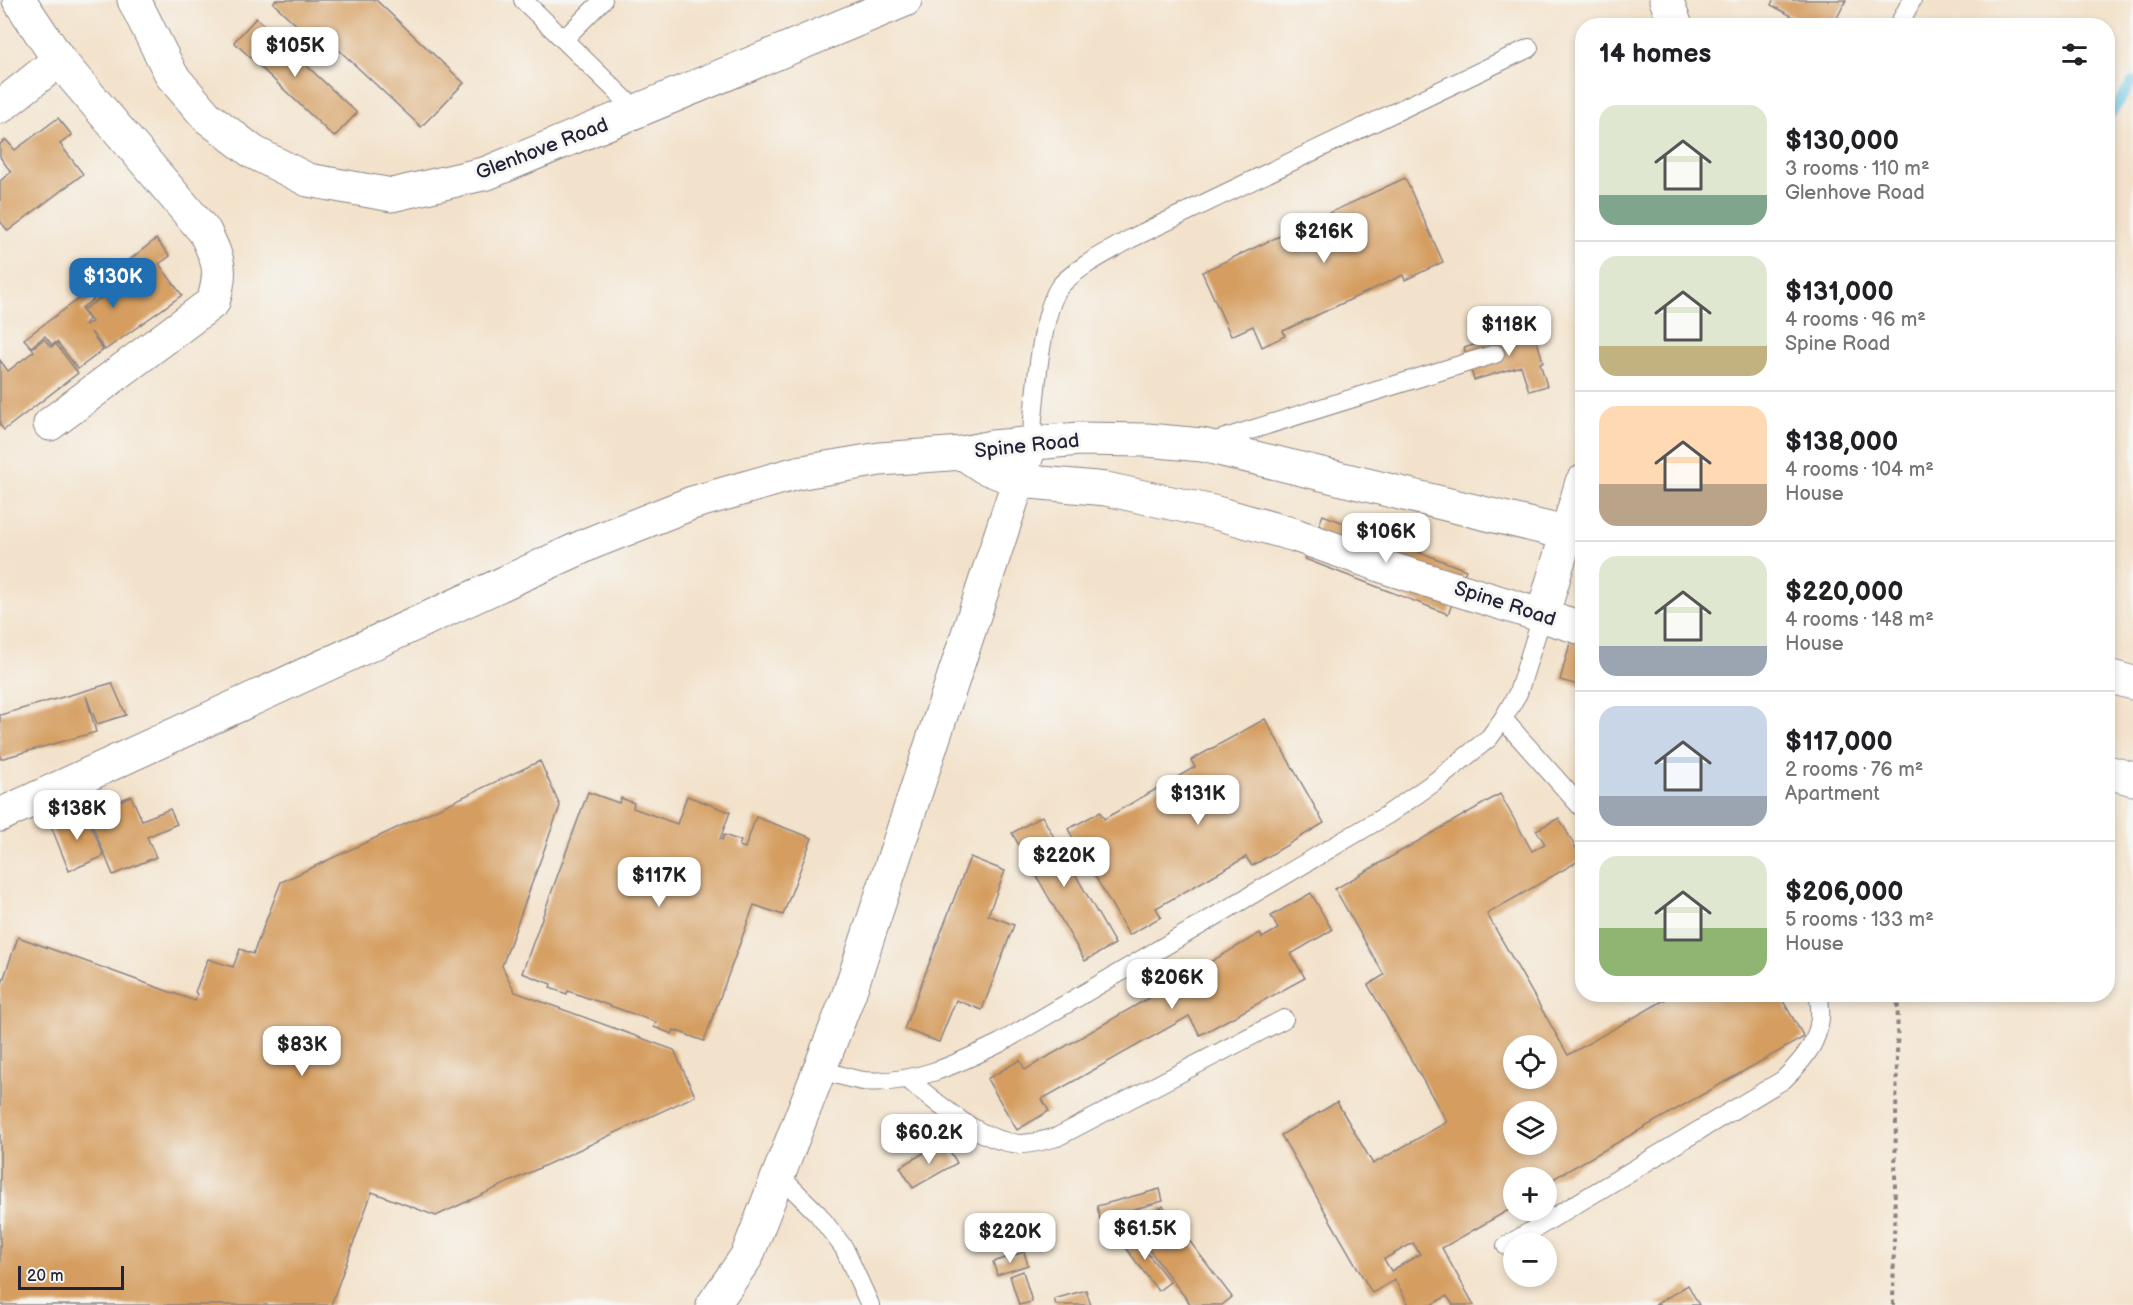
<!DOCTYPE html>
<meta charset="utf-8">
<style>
:root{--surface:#fff;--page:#f2f2f2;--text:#202124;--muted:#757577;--line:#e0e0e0;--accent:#1f6fb2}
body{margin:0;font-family:"Balsamiq Sans",sans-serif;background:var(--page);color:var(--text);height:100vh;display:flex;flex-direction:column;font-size:22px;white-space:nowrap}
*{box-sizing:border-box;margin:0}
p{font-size:20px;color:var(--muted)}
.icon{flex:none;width:33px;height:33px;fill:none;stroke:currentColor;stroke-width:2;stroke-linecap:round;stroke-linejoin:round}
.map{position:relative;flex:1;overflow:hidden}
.side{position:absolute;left:1575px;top:18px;width:540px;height:984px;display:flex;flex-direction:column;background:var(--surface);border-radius:24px;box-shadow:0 3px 9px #0003}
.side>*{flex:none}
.tools{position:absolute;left:1503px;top:1035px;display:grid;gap:12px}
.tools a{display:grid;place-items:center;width:54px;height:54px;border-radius:50%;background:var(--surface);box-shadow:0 3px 9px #0003;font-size:30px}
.scale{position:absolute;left:18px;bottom:15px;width:106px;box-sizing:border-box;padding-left:6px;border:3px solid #22223b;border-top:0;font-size:16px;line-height:21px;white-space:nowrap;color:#22223b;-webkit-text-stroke:4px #f6f6f2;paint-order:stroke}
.price{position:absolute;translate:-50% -51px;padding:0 14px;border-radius:12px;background:#fff;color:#222;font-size:20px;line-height:39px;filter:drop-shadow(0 2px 3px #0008)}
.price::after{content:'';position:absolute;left:50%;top:36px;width:18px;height:14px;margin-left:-9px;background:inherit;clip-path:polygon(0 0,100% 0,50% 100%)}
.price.on{background:var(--accent);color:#fff}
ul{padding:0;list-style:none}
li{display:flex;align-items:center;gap:18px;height:150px;padding:0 24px}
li+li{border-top:2px solid var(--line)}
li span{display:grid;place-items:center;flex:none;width:168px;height:120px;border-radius:18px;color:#555}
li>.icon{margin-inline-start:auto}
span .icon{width:72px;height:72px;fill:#fffc;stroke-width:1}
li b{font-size:26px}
h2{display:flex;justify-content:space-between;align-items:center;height:72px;padding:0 24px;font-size:26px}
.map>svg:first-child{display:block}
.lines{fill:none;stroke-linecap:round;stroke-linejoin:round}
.stream{stroke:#65c5e3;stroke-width:10}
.building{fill:#d59e61;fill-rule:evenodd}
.lane-casing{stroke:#8a8283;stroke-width:20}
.street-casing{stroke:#8a8283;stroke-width:35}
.path{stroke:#8a8283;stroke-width:4;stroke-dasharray:4.5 4.5;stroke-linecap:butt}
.lane{stroke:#fff;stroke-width:18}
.street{stroke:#fff;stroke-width:33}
.labels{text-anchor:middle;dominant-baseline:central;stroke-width:6;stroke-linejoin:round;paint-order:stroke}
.street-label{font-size:20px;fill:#22223b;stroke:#f6f6f2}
</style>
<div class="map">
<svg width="2133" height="1305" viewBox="0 0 2133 1305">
<rect width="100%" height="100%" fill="#f6f6f2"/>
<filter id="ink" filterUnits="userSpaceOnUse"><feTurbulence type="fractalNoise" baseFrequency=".0167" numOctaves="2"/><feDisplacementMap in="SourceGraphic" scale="12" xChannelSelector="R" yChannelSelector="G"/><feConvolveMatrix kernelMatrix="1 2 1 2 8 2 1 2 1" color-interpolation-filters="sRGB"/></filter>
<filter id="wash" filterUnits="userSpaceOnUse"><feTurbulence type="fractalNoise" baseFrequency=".008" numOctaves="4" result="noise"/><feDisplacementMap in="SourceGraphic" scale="24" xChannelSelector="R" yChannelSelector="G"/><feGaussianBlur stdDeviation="1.35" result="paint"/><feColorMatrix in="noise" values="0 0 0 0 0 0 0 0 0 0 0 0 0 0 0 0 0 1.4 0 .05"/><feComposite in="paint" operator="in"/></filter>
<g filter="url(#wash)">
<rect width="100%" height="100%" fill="#f3e2cb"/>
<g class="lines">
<polyline class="stream" points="2108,118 2133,81"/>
</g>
<g id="blocks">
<g class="building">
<polygon points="276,0 376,0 464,83 421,127 339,50 332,58 273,3"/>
<polygon points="1773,0 1846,0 1833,26 1810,26 1771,5"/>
<polygon points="256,18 357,113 334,137 234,42"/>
<polygon points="58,118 72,135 60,144 83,174 8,231 0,221 0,181 11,172 0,157 0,144 6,140 15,150"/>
<polygon points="1405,178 1443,262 1405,280 1403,275 1283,331 1285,336 1262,347 1253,326 1231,336 1202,272"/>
<polygon points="156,239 170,256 159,264 182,295 105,350 91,332 103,350 78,369 57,342 52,345 45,336 31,347 24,339 88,292 94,299 81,309 89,319 85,325 92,322 83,310 123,283 114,272"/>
<polygon points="1533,327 1543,362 1540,363 1547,386 1529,391 1521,366 1474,380 1464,348"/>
<polygon points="44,339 51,347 56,344 78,373 4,430 0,425 0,360 8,371 34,351 32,348"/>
<polygon points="1323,515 1466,570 1448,614 1305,559"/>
<polygon points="1582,599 1582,686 1560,680"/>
<polygon points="112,683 126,715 97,724 86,696 96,732 0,759 0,715"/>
<polygon points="1265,719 1324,823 1252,866 1246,857 1156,908 1161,917 1129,935 1068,829 1100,812 1104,819 1195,767 1191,760"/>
<polygon points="540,761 560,806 502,966 515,992 674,1050 695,1096 436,1216 372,1192 331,1305 0,1305 0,989 18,937 195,1001 197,994 195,992 208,959 233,967 240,949 253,954 281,882"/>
<polygon points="588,792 619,803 621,798 634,803 633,808 677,824 687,796 730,812 720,839 722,840 724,835 741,841 739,846 745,848 756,817 812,838 783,915 754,905 704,1041 674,1030 672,1034 654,1027 656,1022 568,991 567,994 550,988 551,984 522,973"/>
<path d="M1500 794 1532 851 1545 844 1536 830 1559 818 1582 859 1487 914 1568 1055 1675 994H1779L1804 1037 1546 1183V1178H1514V1207L1442 1248 1474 1305H1453L1447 1296 1431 1305H1409L1395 1280 1372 1293 1281 1135 1337 1102 1373 1164 1447 1122 1368 985 1384 975 1335 889ZM1514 1046H1546V1078H1514ZM1514 1112H1546V1144H1514ZM1413 1243 1420 1254 1391 1271 1384 1259Z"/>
<polygon points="131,796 142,820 170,809 177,824 147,837 156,857 113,875 88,814"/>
<polygon points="85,812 104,856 69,871 51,826"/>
<polygon points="1042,816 1115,944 1085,961 1012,833"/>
<polygon points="970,857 1005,871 988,915 1014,925 982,1010 956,1000 939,1042 904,1029"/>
<polygon points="1311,893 1332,930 1291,954 1305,978 1200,1035 1189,1016 1042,1099 1049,1111 1017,1130 987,1079 1020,1060 1025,1070 1260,933 1262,938 1278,929 1271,916"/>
<polygon points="944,1141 957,1163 913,1188 900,1167"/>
<polygon points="1160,1189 1163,1201 1100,1219 1097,1206"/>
<polygon points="1163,1206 1232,1297 1222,1305 1191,1305 1133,1229"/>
<polygon points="1130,1231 1170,1282 1158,1291 1119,1239"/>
<polygon points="1024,1252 1028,1265 997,1275 993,1262"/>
<polygon points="1023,1271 1032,1302 1019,1305 1010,1276"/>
<polygon points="1688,1285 1699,1305 1655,1305"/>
<polygon points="1086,1290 1091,1305 1056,1305 1054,1299"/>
</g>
</g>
</g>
<g filter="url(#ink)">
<use href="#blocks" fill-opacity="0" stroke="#8a8283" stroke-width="1.5"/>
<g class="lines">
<defs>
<g id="lane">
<polyline points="523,0 638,112"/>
<polyline points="1898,26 1912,0"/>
<polyline points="564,39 603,0"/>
<path d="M1031 443C1034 409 1040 309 1061 285 1080 265 1107 253 1130 239L1529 48"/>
<polyline points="1209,443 1495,354"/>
<polyline points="1503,719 1582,808"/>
<path d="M820 1070C834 1073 850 1079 864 1081 914 1085 957 1064 1000 1043L1387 815 1436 781 1489 738 1503 719 1518 693 1542 617"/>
<path d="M907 1079C940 1104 977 1141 1020 1144 1032 1144 1046 1140 1057 1137L1284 1019"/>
<polyline points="778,1174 818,1214 844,1248 870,1305"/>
<path d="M1506 1246 1783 1080C1808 1056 1827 1032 1818 994"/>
</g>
<g id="street">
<polyline points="134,0 172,76 207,117 253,152 308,180 392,195 487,173 905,0"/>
<polyline points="1666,0 1676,26"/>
<polyline points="0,107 59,60 19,0"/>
<path d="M50 424 213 302C223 270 219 262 205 232L59 60"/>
<polyline points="963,453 984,467 1020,481 1106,489 1213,512 1295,535 1391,569 1582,628"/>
<polyline points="1542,617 1582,482"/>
<polyline points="2108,676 2133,683"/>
<polyline points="2108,772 2133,779"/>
<polyline points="0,815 591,543 692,503 797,473 880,459 963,453 992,447 1079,439 1147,440 1202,445 1582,537"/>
<polyline points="713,1305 747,1256 849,994 1031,443"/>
</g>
</defs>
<use href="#lane" class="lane-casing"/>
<use href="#street" class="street-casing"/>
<polyline class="path" points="1893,1305 1898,994"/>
<use href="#lane" class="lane"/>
<use href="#street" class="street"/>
</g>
</g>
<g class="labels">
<g class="street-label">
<text transform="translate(542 149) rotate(-21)">Glenhove Road</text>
<text transform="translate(1027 446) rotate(-6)">Spine Road</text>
<text transform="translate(1505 604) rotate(18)">Spine Road</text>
</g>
</g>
</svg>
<div class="tools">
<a><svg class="icon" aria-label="locate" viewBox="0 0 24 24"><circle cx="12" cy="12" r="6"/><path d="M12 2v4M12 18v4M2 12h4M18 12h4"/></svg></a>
<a><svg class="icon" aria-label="layers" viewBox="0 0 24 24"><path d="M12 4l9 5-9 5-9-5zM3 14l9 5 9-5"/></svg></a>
<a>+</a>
<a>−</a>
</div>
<div class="scale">20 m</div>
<b class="price" style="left:295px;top:78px">$105K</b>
<b class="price" style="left:1324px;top:264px">$216K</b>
<b class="price on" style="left:113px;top:309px">$130K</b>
<b class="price" style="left:1509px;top:357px">$118K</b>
<b class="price" style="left:1386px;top:564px">$106K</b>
<b class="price" style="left:1198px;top:826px">$131K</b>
<b class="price" style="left:77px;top:841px">$138K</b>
<b class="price" style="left:1064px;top:888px">$220K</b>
<b class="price" style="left:659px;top:908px">$117K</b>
<b class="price" style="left:1172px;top:1010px">$206K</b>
<b class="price" style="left:302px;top:1077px">$83K</b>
<b class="price" style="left:929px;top:1165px">$60.2K</b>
<b class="price" style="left:1145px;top:1261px">$61.5K</b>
<b class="price" style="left:1010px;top:1264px">$220K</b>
<section class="side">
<h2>14 homes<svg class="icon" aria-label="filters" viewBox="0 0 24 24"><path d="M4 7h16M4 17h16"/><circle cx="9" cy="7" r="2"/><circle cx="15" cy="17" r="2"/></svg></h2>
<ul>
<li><span style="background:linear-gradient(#dfe7d0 75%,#7fa58c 0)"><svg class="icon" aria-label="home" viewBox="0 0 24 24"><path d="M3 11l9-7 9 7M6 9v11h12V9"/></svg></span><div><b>$130,000</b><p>3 rooms · 110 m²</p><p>Glenhove Road</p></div></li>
<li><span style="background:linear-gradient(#dfe7d0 75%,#c2b280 0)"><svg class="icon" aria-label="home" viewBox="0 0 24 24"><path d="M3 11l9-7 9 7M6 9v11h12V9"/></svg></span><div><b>$131,000</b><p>4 rooms · 96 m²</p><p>Spine Road</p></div></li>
<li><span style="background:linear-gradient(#ffd9b3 65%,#b9a48a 0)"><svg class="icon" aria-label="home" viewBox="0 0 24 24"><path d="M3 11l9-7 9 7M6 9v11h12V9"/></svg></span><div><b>$138,000</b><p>4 rooms · 104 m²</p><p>House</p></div></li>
<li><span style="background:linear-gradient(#dfe7d0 75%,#9aa5b1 0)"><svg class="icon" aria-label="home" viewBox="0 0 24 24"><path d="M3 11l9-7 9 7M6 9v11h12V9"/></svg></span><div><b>$220,000</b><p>4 rooms · 148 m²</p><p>House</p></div></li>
<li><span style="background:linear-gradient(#c9d6e8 75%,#9aa5b1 0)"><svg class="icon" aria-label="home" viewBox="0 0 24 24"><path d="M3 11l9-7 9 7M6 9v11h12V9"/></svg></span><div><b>$117,000</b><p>2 rooms · 76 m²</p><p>Apartment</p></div></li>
<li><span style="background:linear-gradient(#dfe7d0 60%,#8fb573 0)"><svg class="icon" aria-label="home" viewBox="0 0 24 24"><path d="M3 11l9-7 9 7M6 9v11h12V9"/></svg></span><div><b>$206,000</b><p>5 rooms · 133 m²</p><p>House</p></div></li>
</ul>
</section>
</div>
